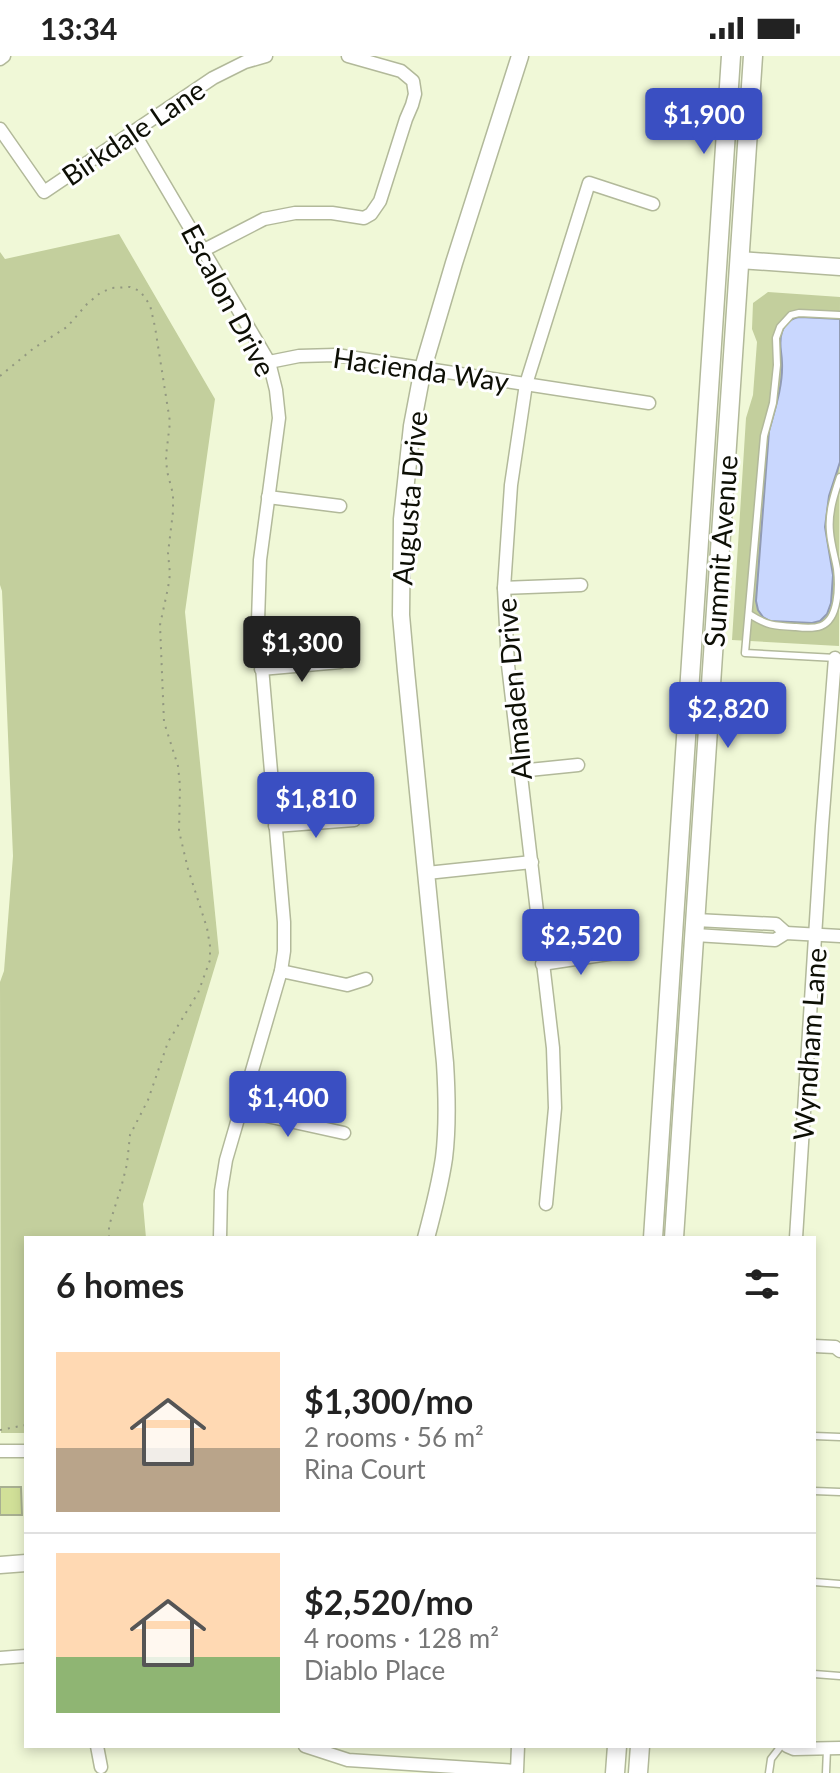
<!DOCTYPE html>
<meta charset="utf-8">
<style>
:root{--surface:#fff;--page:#f2f2f2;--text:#222;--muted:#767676;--line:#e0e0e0;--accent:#3a4fc2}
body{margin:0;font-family:Lato,sans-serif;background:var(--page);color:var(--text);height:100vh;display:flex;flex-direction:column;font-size:30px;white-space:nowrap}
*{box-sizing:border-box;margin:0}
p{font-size:26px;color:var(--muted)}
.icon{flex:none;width:44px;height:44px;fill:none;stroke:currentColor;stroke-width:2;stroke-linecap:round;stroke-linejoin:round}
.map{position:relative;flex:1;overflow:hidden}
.panel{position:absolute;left:24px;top:1180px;width:792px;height:512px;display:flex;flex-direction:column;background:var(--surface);border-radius:0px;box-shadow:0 4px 12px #0003}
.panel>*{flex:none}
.price{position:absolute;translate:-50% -68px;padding:0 18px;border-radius:8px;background:var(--accent);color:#fff;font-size:26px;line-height:52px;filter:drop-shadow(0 2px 4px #0008)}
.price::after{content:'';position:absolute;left:50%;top:48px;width:24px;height:18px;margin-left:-12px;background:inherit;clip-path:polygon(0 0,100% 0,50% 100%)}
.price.current{background:#222;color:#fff}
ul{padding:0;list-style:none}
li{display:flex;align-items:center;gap:24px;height:200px;padding:0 32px}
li+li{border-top:2px solid var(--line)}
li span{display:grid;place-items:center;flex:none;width:224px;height:160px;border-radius:0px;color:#555}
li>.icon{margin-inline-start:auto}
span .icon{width:96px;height:96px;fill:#fffc;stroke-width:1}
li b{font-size:34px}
h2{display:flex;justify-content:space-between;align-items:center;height:96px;padding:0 32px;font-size:34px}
.status{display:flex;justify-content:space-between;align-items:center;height:56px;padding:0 40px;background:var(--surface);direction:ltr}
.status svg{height:22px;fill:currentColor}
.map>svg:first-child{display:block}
.green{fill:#c3cf9d}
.water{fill:#c9d7fe;stroke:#919bb3;stroke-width:2}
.building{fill:#d1e098;stroke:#a8b091;stroke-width:2}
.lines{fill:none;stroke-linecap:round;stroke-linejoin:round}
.service-casing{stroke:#b2b99a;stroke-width:9}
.minor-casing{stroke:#b2b99a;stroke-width:15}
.tertiary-casing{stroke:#b2b99a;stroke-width:19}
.secondary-casing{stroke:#b2b99a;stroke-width:21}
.path{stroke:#929880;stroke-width:2;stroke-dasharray:2 6;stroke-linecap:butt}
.service{stroke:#fff;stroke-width:6}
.minor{stroke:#fff;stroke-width:12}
.tertiary{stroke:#fff;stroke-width:16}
.secondary{stroke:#fff;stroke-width:18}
.labels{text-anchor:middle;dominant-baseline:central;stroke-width:6;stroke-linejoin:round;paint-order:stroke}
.street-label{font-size:28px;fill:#0d0f05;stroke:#fff}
</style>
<div class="status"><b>13:34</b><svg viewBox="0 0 49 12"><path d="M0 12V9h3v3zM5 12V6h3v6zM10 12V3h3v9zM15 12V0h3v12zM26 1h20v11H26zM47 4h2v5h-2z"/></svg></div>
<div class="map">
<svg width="840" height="1717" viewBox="0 0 840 1717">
<rect width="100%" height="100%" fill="#f0f8d7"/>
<g class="green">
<polygon points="119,178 215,343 185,556 219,897 143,1148 146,1182 26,1182 26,1377 1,1377 0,926 4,915 13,800 2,535 0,529 0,196 5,203"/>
<polygon points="768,236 840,241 839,590 732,584 746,362 753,339 757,286 752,273 753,247"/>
</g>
<path class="water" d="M800 261 840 263V406L829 440 825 471 833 519 831 547 827 558 820 565 812 567 770 565 763 561 758 554 756 545 769 375C775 353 783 330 782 307 782 296 778 287 782 276 785 267 791 262 800 261Z"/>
<polygon class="building" points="0,1431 21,1431 22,1459 0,1459"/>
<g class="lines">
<defs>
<g id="service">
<path d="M749 558C768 570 774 570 796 571 804 572 813 573 821 570 839 563 839 530 837 513 835 501 831 489 830 476 828 457 834 439 840 421"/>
<polyline points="836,602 745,597 764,380 773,347 777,309 776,282 780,271 791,259 799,257 840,259"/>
<polyline points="814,1380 840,1381"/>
<polyline points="814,1435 840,1436"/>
<polyline points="814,1526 840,1528"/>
<polyline points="814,1618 840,1620"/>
<polyline points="769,1717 771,1703 781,1690"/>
<polyline points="826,1717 827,1693"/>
</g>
<g id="minor">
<polyline points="0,3 4,0"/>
<polyline points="0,73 44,136 213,22 245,6 266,0"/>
<polyline points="134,77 269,306 276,334 279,362 260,504 258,565 284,866 284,895 281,915 226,1104 221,1135 220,1182"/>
<polyline points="204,194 264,163 295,157 332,157 364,162 371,158 380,145 406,63 412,49 415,38 413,25 401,15 348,0"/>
<polyline points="269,306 299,300 336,299 649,347"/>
<polyline points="268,441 340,450"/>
<polyline points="504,532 581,529"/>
<polyline points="261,613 340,606"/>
<polyline points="519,715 578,709"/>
<polyline points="275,770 354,764"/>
<polyline points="427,817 532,806"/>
<polyline points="696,864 776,868 786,877"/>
<polyline points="695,879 775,884 786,877 840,880"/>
<polyline points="542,908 615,897"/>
<polyline points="281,915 347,929 366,923"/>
<polyline points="240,1054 344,1077"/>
<polyline points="546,1148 555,1052 553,992 508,609 504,532 511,429 526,328 589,127 653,148"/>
<polyline points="796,1182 822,770 835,602"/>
<polyline points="814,1290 835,1291 840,1295"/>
<polyline points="0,1395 26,1395"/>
<polyline points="0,1602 26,1600"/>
<polyline points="97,1690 101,1711"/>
<polyline points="305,1690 348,1704 517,1715 518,1690"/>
<polyline points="787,1690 794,1693 840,1692"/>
</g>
<g id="tertiary">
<polyline points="739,204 840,211"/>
<path d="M426 1182C433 1156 440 1129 444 1102 448 1070 447 1039 445 1007L406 615 401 559 402 463 412 370 423 312 454 207 520 0"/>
<polyline points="0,1509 26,1507"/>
</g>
<g id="secondary">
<polyline points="653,1182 731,0"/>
<polyline points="674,1182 753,0"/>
<polyline points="615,1717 617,1690"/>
<polyline points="638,1717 640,1690"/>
</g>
</defs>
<use href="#service" class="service-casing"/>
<use href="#minor" class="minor-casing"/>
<use href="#tertiary" class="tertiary-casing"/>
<use href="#secondary" class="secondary-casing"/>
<g class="path">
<polyline points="0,320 34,292 67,271 87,248 100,237 112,232 130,231 140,235 150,249 155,271 170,366 166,400 167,415 173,438 173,456 168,497 170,518 168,532 160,569 164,666 178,710 180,730 179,775 188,813 207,872 210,890 210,904 198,937 168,986 148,1044 130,1079 127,1108 122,1128 109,1170 109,1182"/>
<polyline points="0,1374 26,1369"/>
</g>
<use href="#service" class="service"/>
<use href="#minor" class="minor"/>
<use href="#tertiary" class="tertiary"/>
<use href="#secondary" class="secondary"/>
</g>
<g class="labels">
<g class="street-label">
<text transform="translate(133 76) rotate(-34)">Birkdale Lane</text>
<text transform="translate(229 244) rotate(62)">Escalon Drive</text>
<text transform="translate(421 313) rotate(8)">Hacienda Way</text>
<text transform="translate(409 442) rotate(-85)">Augusta Drive</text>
<text transform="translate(720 495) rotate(-86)">Summit Avenue</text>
<text transform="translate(513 633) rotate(-95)">Almaden Drive</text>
<text transform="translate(809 988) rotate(-86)">Wyndham Lane</text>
</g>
</g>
</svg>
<b class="price" style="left:704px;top:100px">$1,900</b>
<b class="price current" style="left:302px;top:628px">$1,300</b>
<b class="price" style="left:728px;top:694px">$2,820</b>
<b class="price" style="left:316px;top:784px">$1,810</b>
<b class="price" style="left:581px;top:921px">$2,520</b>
<b class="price" style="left:288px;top:1083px">$1,400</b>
<section class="panel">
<h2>6 homes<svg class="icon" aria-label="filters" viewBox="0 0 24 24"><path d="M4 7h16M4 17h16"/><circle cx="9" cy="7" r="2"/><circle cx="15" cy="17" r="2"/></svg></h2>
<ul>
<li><span style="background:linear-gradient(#ffd9b3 60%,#b9a48a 0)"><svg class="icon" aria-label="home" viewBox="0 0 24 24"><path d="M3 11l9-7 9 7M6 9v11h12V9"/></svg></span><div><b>$1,300/mo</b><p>2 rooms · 56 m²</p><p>Rina Court</p></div></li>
<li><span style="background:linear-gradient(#ffd9b3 65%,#8fb573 0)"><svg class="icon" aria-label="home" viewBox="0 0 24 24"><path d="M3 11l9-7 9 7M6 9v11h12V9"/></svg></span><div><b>$2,520/mo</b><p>4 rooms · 128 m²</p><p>Diablo Place</p></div></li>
</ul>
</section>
</div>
